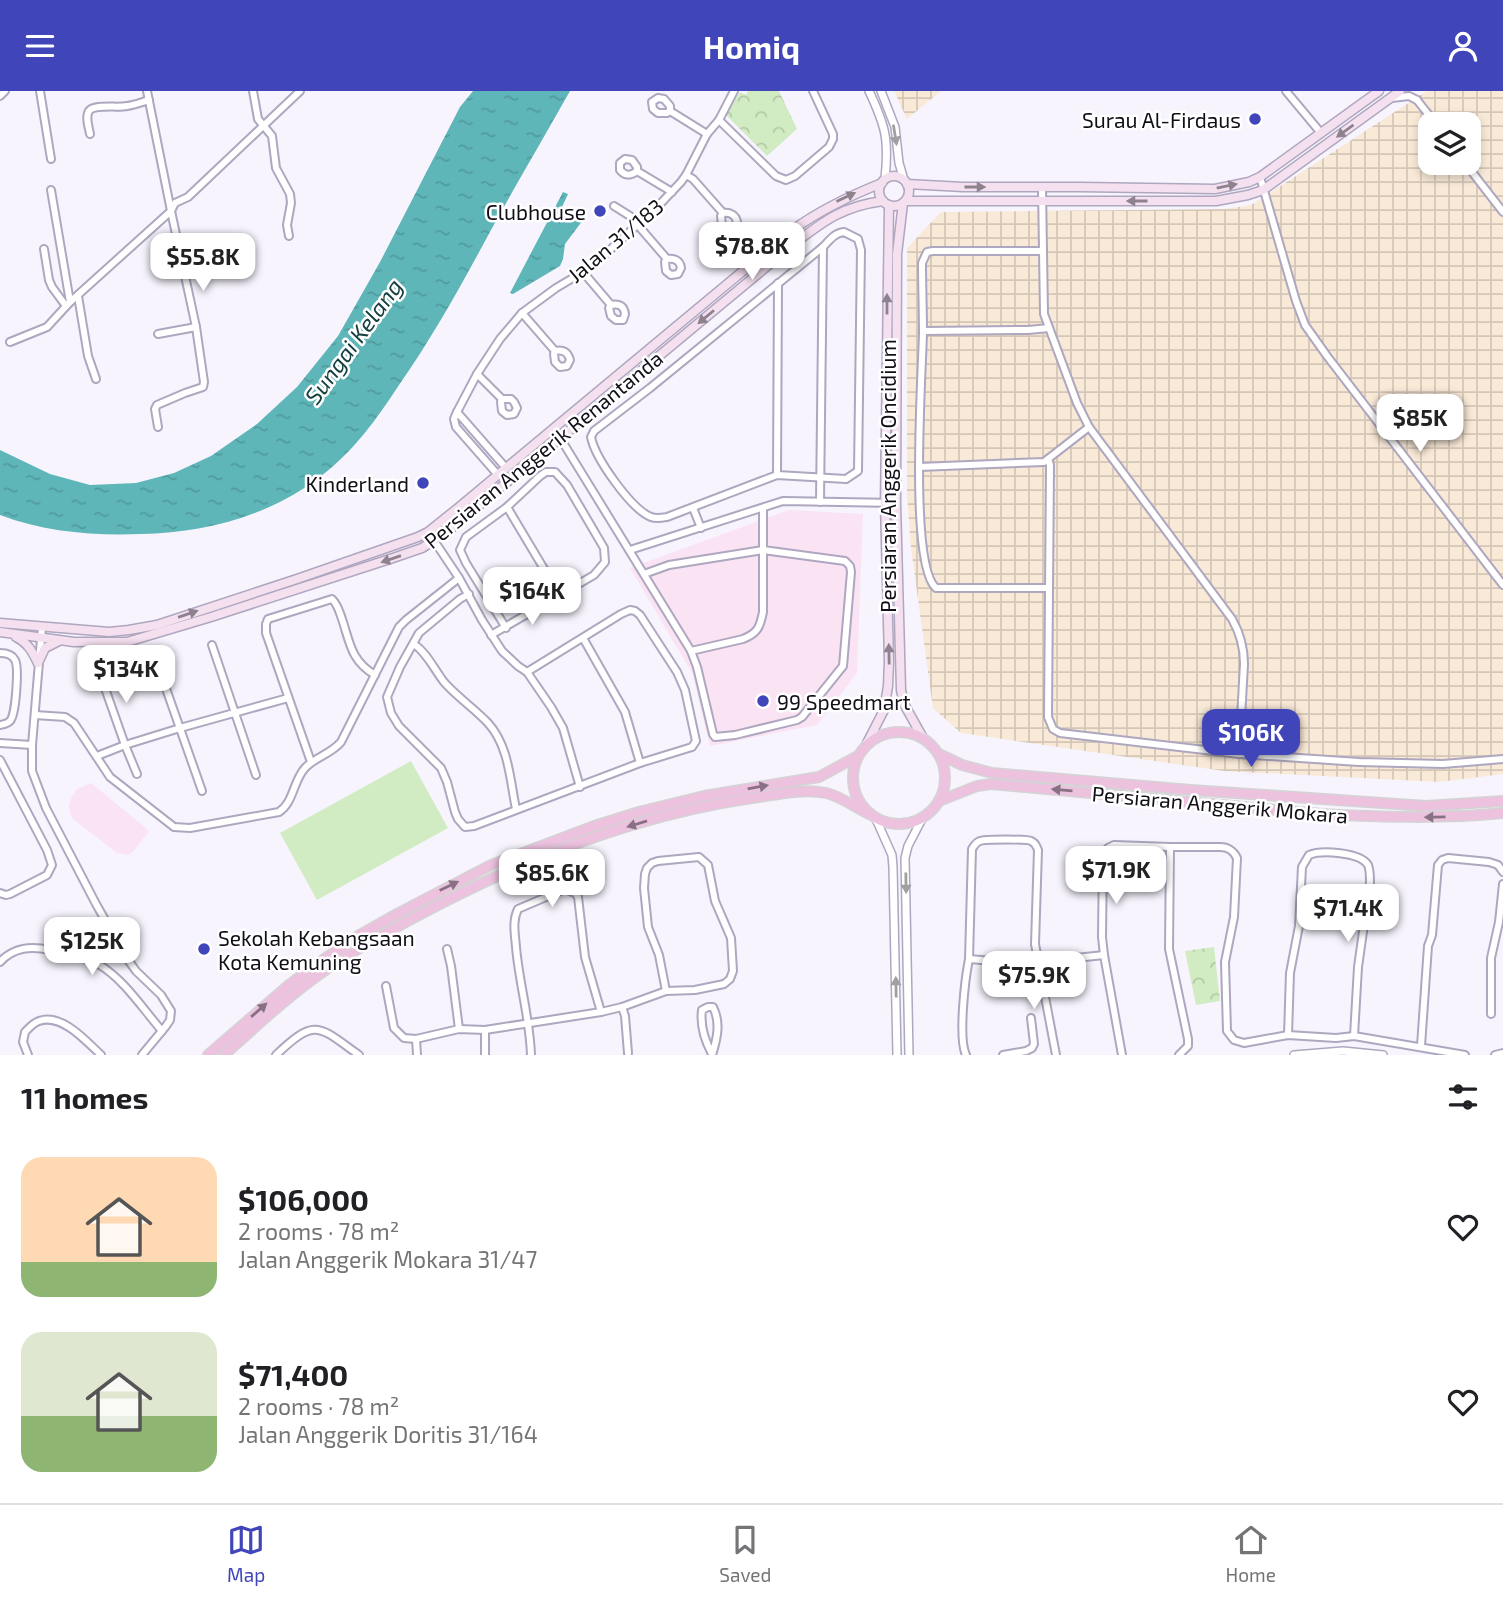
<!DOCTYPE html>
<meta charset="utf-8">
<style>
:root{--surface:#fff;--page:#f6f6f6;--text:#202124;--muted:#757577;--line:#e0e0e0;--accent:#4045ba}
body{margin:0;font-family:"Exo 2",sans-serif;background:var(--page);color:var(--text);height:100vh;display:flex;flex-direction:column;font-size:26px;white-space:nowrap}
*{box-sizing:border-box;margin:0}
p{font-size:23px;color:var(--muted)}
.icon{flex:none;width:38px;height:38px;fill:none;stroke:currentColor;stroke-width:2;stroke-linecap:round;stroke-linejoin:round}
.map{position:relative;height:964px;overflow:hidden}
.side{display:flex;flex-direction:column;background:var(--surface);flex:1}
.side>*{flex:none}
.fabs{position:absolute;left:1418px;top:21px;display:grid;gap:14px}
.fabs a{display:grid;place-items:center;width:63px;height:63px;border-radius:14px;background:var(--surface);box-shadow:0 4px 10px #0003;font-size:35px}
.price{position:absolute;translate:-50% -60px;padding:0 16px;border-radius:14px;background:#fff;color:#222;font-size:23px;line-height:46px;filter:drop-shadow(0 2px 4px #0008)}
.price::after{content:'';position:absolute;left:50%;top:42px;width:21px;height:16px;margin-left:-10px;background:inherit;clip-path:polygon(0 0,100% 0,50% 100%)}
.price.selected{background:var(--accent);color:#fff}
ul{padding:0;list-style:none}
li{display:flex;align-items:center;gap:21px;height:175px;padding:0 21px}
li span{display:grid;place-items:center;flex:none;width:196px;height:140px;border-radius:21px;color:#555}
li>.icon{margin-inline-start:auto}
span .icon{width:84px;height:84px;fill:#fffc;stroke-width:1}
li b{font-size:30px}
h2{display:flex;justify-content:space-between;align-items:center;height:84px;padding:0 21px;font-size:30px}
header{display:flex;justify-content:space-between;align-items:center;height:91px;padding:0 21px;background:var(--accent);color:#fff;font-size:32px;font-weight:700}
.menu{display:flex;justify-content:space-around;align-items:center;height:98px;border-top:2px solid var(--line);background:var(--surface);font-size:19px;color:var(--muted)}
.menu a{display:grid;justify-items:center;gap:4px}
.menu .selected{color:var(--accent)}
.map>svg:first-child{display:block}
.commercial{fill:#fae4f3}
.industrial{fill:url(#industrial-grid);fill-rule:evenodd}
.park{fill:url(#park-crowns)}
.pitch{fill:#d1ecc3}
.water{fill:url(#water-ripples)}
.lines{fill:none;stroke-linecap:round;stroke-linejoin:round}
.minor-casing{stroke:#aea7bf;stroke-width:10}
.tertiary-casing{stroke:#aea7bf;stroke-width:10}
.secondary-casing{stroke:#aea7bf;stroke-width:11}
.primary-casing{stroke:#d4d4d5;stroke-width:12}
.minor{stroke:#fff;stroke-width:6}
.tertiary{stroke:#fff;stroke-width:7}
.secondary{stroke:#f5e0ef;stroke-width:8}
.primary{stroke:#ecc2df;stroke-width:9}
.oneway{fill:#8e828e}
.oneway2{fill:#a09fa2}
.oneway3{fill:#897185}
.poi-dot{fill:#4045ba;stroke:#fff;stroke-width:2.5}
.labels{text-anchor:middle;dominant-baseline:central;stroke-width:5;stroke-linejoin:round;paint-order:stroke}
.poi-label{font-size:21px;fill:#110e17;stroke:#fff;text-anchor:end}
.street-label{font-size:21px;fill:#110e17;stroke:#fff}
.water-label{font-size:23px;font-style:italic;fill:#164040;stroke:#fff}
</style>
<header><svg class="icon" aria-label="menu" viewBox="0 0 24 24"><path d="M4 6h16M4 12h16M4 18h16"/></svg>Homiq<svg class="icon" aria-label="person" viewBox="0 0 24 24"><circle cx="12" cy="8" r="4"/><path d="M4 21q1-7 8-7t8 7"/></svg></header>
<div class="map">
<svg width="1503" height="964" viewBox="0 0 1503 964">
<defs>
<pattern id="industrial-grid" width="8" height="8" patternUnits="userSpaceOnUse" patternTransform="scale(1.75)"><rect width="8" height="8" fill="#f9e9d7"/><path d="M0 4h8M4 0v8" fill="none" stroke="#d4c7b8"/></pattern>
<pattern id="park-crowns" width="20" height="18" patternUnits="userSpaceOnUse" patternTransform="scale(1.75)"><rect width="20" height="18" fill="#d1ecc3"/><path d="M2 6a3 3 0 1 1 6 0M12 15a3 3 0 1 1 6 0" fill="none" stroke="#b2c9a7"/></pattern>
<pattern id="water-ripples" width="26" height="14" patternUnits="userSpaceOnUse" patternTransform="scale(1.75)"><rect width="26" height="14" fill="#5eb6b8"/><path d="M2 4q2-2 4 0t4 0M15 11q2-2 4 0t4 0" fill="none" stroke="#519b9d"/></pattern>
</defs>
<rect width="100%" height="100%" fill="#f7f4fe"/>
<g class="commercial">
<polygon points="789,419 863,423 857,582 817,634 710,655 692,582 630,477"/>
<polygon points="91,692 146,737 149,740 133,761 128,764 117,762 73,728 70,722 69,716 71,707 77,698"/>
</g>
<g class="industrial">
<polygon points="894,0 941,0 907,28"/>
<path d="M1427 0H1503V683L1439 691 1224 680 961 642 933 617 911 457 907 404V157L941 121 1225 118 1251 114ZM1430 33H1468V72H1430Z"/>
</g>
<g class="park">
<polygon points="748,0 779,0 797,38 767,65 726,24 740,1 746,4"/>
<polygon points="1214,856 1220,910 1196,914 1185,860"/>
</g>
<polygon class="pitch" points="411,670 448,737 317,809 280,742"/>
<g class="water">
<path d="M473 0H570C544 46 517 92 491 139 463 191 434 244 399 294 376 329 354 360 320 386 268 425 206 442 141 443 95 445 44 441 0 424V359L50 383 90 394 136 392 174 382 211 365 257 333 297 296 338 245 380 171 460 16Z"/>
<polygon points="563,101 568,103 562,116 583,129 565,153 563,168 560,175 513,203 510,202"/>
</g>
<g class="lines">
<defs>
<g id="minor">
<polyline points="40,0 51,68"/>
<polyline points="147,0 171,120 196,236 204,291 203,296 185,302 157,314 155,318 158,336"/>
<polyline points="253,0 258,28 272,45 276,77 290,103 291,112 287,134 289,145"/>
<polyline points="1286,0 1321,42"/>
<polyline points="0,5 5,0"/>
<polyline points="1392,7 1409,5 1417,9"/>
<polyline points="1417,9 1436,33"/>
<polyline points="670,20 667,22 658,22 653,18 652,11 658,7 664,8 670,15 670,20 707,43"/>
<polyline points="719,29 776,85 786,89 795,85 829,56 833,48 833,43 813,0"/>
<path d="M90 43C89 37 85 26 89 20 94 13 118 17 127 15 135 14 142 11 149 9"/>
<polyline points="1465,72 1503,121"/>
<path d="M637 80C631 85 625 85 620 79V72L625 68 632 69 637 76V80L672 101"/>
<path d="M686 84 693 88 723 122C730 121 736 124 737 131L734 137 727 138 722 134 721 125 723 122"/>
<polyline points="1260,86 1296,210 1305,234 1327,265 1503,494"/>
<path d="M1042 97 1044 223 1077 312 1089 336 1232 528C1240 542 1244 556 1244 573L1239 663"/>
<polyline points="51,99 70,211"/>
<path d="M614 115 630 125 667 168C674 167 680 169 681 177L678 183 671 184 666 180 665 171 667 168"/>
<path d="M844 141 858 148 861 159 858 380 846 388 777 384 667 426C661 427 656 428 651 426 631 418 595 367 591 346L594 340 650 297 823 156C829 150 834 142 844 141Z"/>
<polyline points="44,158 49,189 52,196 66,215"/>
<path d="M1043 160H933L927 161 922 172C922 195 923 219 923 242 922 284 909 474 936 497H1049"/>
<path d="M583 181 611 214C619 212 624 215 625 223L623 229H616L611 225 609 217 611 214"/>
<polyline points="78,205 88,265 96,288"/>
<path d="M522 222 555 260C563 258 568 261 570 269L567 275 560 276 555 271 554 263 555 260"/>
<polyline points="923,240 1028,239 1049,237"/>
<polyline points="158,243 196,236"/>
<polyline points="10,251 47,236 70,211 171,120 175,112 188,106 300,0"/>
<polyline points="477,283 502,308 511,308 514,311 517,317 514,323 507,324 502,320 501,311 502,308"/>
<polyline points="457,321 477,283 500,248 522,222 556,197 583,181 599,169 662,111 681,91 686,84 707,43 719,29 734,0"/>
<polyline points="554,337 691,560 697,576 713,643 715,646 735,644 797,629 802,626 843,575 851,481 850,475 845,470 763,459 669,474 644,483"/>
<polyline points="1048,368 1050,374 1048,626 1053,638 1060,642 1239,663 1359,671 1443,673 1503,668"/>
<polyline points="919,376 1044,371 1089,336"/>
<polyline points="498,384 456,336 454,328 457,321 506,377"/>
<polyline points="777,384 778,192"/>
<polyline points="820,411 823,156"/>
<polyline points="507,416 559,503"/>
<polyline points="693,417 701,437"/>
<polyline points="433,448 459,487 482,529 502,560 518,575 527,581 551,616 563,637 580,696"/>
<polyline points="630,459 783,410 896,412"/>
<polyline points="469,503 460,508 419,542 400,576 387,606 391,622 399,635 441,677 447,691 455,721 458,728 465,736 474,735 640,672 692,656 696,650 685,599 677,581 640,524 635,520 630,519 621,523 527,581"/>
<polyline points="42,536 32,654 32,680 46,717 96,813 126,866 136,880 161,904 171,920 170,929 166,935 142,964"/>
<polyline points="491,544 594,484 605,471 604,457 567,394 555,381 546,381 540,385 507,416 466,446 460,459 466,472 506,537"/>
<polyline points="583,547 625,621 640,672"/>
<path d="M414 553C427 562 434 578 444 591 457 606 474 617 488 632 509 655 510 689 516 718"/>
<polyline points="212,554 256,684"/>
<path d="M691 560 743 548C758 542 760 536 763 521V418"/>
<path d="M0 562C6 562 12 563 15 569 19 576 16 624 10 630 7 633 5 633 0 634"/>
<polyline points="157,572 202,700"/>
<polyline points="100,583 125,654 137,683"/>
<path d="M35 624 65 626 74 632 110 686 174 736 190 737 279 721C294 711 293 690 305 677 315 666 331 663 341 651L399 536 406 529 459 487"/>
<polyline points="0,652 32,654"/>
<polyline points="97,665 125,654 180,637 288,607"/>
<polyline points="0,669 47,759 52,774 47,784 10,803 6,804 0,802"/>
<path d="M311 671 266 542V533L268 528 332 508C338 514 339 520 342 528 350 552 351 570 375 584"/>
<polyline points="1170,756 1169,858 1188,948 1188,955 1179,964"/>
<polyline points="447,858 451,875 459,938"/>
<polyline points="969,868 1005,871 1038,871 1104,864"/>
<path d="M0 871C14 856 31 855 50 859 66 863 84 865 98 873 124 888 143 918 162 940"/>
<polyline points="386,895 394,937 404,947 416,948 459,938 485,939 601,921 622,916 666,900 695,899 724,893 730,888 733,880 731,847 715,810 708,774 699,766 658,770 652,772 647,777 645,783 644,797 648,836 659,864 666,900"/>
<polyline points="622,916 625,925 628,962"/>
<polyline points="1491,923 1491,867 1499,831 1503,793"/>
<polyline points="485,939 485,964"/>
<path d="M1288 944 1290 882 1299 835 1302 776 1309 764C1321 759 1360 761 1368 774 1370 779 1370 786 1370 791L1358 876 1354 945"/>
<polyline points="416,948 417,964"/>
<polyline points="1421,955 1428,855 1432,844 1438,774 1442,769 1448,767 1489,771 1498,774 1503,781"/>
<path d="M712 963C705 950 700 934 702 919L708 916H713C721 932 717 948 712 964"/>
<path d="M28 964 23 951 25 941C29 937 33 932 39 930 62 922 86 950 101 964"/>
<path d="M276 964C316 926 318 935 359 964"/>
<path d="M531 964C530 928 519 892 516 856 515 843 512 830 518 818L565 798 575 802 578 806 585 866 601 921"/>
<path d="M966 964C958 947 965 888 969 868L972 758C974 755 976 751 980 750 984 748 1027 748 1031 750 1036 752 1036 755 1038 759L1035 853 1056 964"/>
<polyline points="1003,964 1026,960 1032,957 1034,953 1031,927"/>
<path d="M1122 964 1104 864 1102 846 1103 764 1108 757 1114 754 1170 756H1220C1228 756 1233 759 1237 767L1234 826 1225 871 1227 940 1234 949 1244 952 1288 944 1336 947 1354 945 1465 964"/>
<polyline points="1495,964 1503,962"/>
</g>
<g id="tertiary">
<path d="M869 0C886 36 889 49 885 88"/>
<polyline points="881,0 895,36 899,72 904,89"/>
<polyline points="876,728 892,764 893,776 897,964"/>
<polyline points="909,964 905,767 908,755 922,728"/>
<polyline points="1294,964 1343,960 1383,964"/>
</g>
<g id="secondary">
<circle cx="894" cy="100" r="15"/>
<polyline points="907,93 963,96 1080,96 1215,98 1249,91 1260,86 1379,0"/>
<polyline points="906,110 1216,110 1248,104 1263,99 1400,0"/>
<polyline points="903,112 897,163 896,412 901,599 904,613 923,647"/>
<path d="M0 532 109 541 129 539 157 534 297 488 418 446 428 441 458 417 791 140C820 119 849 105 882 92"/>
<path d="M0 541 74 551H127L211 526 393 467 422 457 447 441 795 152C825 129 844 115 883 110"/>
<path d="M16 546C28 552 32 560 38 572"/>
<polyline points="38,572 45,557 59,550"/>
<polyline points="867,652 884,619 888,595 889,570 885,412 889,114"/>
</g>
<g id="primary">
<circle cx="899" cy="687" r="46"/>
<polyline points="939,663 962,674 992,682 1191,699 1426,715 1503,710"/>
<path d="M939 710 977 695 991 693 1321 723C1382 726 1443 728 1503 722"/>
<polyline points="208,964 289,894 317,873 358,845 397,823 491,774 594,735 639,721 704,705 819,686 856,666"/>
<path d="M224 964C255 936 287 906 321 882 352 860 385 842 417 825 521 769 634 724 752 707 775 704 802 697 826 702 840 705 855 716 869 723"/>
</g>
</defs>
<use href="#minor" class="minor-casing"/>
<use href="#tertiary" class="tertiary-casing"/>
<use href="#secondary" class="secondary-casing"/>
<use href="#primary" class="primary-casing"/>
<use href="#minor" class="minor"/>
<use href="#tertiary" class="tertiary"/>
<use href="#secondary" class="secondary"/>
<use href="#primary" class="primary"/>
</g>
<defs><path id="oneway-solid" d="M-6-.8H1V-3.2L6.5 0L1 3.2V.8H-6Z" transform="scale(1.75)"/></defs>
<g class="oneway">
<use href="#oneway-solid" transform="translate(1345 40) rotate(144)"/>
<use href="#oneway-solid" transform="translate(1227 95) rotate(-12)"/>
<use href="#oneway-solid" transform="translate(975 96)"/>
<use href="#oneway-solid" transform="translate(846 106) rotate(-25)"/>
<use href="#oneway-solid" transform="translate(1137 110) rotate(-180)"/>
<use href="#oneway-solid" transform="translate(887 213) rotate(-90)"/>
<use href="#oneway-solid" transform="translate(706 226) rotate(140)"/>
<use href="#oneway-solid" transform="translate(391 468) rotate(161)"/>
<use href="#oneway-solid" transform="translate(188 523) rotate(-19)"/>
<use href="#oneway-solid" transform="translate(889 563) rotate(-91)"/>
</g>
<g class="oneway2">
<use href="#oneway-solid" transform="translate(895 44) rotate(81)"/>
<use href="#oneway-solid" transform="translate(906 792) rotate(89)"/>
<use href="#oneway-solid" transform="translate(896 896) rotate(-91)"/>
</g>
<g class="oneway3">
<use href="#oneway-solid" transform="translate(758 696) rotate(-10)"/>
<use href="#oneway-solid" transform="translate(1062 699) rotate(-175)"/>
<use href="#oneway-solid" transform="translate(1435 726) rotate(179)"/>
<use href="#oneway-solid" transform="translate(637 733) rotate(163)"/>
<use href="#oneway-solid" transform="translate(449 795) rotate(-26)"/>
<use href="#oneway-solid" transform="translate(259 919) rotate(-41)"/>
</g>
<g class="poi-dot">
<circle cx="1255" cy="28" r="7"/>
<circle cx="600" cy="120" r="7"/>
<circle cx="423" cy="392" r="7"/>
<circle cx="763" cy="610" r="7"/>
<circle cx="204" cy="858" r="7"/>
</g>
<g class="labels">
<g class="poi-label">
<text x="1241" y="28">Surau Al-Firdaus</text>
<text x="586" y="120">Clubhouse</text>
<text x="409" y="392">Kinderland</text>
<text x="777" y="610" text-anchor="start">99 Speedmart</text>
<text x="218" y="846" text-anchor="start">Sekolah Kebangsaan<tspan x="218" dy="24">Kota Kemuning</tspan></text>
</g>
<g class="street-label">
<text transform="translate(615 149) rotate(-40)">Jalan 31/183</text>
<text transform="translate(543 358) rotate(-39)">Persiaran Anggerik Renantanda</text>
<text transform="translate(887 385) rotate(-90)">Persiaran Anggerik Oncidium</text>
<text transform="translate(1220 713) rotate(5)">Persiaran Anggerik Mokara</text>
</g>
<g class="water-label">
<text transform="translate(353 250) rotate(-54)">Sungai Kelang</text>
</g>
</g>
</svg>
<div class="fabs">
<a><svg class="icon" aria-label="layers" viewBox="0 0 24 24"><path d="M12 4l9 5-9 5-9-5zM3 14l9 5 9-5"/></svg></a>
</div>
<b class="price" style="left:752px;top:191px">$78.8K</b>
<b class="price" style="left:203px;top:202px">$55.8K</b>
<b class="price" style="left:1420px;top:363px">$85K</b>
<b class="price" style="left:532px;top:536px">$164K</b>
<b class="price" style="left:126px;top:614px">$134K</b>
<b class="price selected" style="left:1251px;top:678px">$106K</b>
<b class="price" style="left:1116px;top:815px">$71.9K</b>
<b class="price" style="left:552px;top:818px">$85.6K</b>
<b class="price" style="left:1348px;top:853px">$71.4K</b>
<b class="price" style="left:92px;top:886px">$125K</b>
<b class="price" style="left:1034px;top:920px">$75.9K</b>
</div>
<section class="side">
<h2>11 homes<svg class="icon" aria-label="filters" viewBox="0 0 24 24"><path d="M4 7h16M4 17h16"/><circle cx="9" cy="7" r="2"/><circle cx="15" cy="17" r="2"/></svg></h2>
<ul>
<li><span style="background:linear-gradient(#ffd9b3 75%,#8fb573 0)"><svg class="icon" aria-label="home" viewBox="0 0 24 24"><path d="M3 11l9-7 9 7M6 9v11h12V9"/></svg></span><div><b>$106,000</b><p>2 rooms · 78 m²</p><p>Jalan Anggerik Mokara 31/47</p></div><svg class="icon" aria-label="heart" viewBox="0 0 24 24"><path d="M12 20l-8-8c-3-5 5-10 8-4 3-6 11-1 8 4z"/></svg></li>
<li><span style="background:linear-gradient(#dfe7d0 60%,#8fb573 0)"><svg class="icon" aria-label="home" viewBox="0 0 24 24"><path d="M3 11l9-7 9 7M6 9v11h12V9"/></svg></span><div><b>$71,400</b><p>2 rooms · 78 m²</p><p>Jalan Anggerik Doritis 31/164</p></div><svg class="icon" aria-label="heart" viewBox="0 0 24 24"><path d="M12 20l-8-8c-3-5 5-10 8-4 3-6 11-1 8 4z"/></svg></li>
</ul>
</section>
<nav class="menu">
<a class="selected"><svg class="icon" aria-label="map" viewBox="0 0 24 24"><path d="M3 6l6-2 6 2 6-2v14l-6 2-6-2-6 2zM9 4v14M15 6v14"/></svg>Map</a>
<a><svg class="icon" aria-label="saved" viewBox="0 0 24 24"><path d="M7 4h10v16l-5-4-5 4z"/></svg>Saved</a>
<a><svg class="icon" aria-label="home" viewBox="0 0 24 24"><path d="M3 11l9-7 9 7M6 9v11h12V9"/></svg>Home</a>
</nav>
